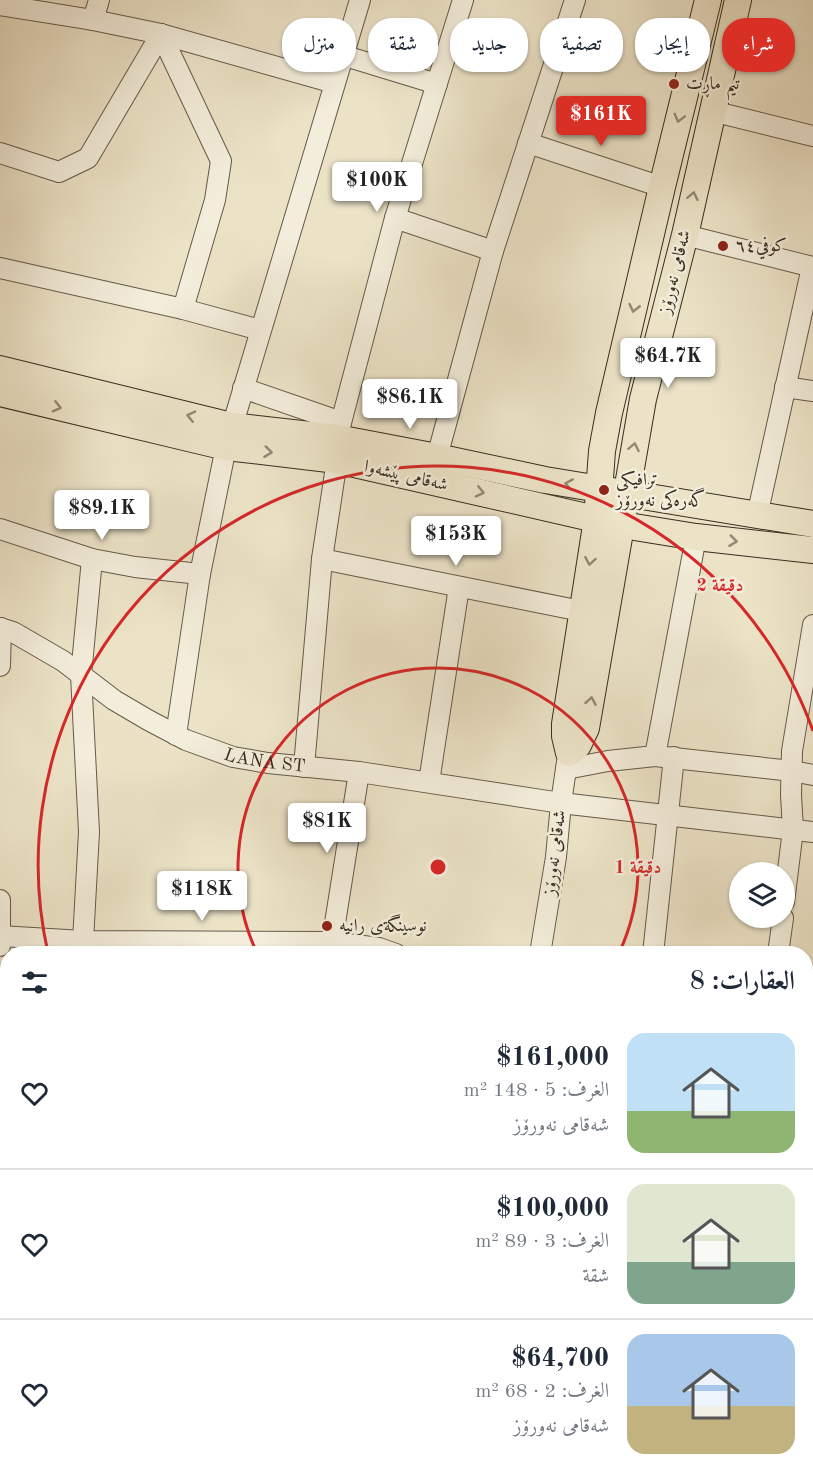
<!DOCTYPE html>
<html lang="ar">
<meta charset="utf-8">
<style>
:root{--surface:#fff;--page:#f2f2f3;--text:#1f2937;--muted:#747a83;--line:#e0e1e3;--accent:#d93025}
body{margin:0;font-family:"Old Standard TT",Amiri,serif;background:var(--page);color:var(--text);direction:rtl;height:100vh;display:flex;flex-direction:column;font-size:22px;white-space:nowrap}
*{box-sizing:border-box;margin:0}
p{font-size:20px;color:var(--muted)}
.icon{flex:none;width:33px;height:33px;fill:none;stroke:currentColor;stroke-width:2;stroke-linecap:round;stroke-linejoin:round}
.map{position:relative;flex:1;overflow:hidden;direction:ltr}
.panel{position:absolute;left:0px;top:946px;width:813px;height:536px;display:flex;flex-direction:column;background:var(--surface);border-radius:24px 24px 0 0;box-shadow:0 2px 4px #0004;direction:rtl}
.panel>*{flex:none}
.banner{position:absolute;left:18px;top:18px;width:777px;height:54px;direction:rtl;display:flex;gap:12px}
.controls{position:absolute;left:729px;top:862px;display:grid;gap:12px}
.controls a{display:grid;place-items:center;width:66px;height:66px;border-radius:50%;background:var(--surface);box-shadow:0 2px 4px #0004;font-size:30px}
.price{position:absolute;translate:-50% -51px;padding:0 14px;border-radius:6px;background:#fff;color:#222;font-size:20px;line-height:39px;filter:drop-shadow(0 2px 3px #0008)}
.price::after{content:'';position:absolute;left:50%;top:36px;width:18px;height:14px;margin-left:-9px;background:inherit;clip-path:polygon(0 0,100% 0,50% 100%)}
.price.on{background:var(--accent);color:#fff}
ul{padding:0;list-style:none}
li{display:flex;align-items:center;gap:18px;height:150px;padding:0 18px}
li+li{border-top:2px solid var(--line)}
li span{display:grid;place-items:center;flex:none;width:168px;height:120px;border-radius:18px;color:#555}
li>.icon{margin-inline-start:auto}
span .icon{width:72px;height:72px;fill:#fffc;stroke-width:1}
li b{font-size:26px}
h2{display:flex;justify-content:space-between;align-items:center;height:72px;padding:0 18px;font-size:26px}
.tag{padding:0 21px;border-radius:24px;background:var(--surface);box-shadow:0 2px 4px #0004;font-size:21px;line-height:54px}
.tag.on{background:var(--accent);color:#fff}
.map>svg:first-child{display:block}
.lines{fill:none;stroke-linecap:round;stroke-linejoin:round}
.minor-casing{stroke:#655a4a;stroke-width:22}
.major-casing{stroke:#382d20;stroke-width:28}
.minor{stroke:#f3eddb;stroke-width:20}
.major{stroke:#ece3c7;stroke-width:26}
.oneway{stroke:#928874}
.ring{fill:none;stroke:#d62828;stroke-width:3}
.poi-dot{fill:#8f2418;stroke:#f3eddb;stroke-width:2}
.labels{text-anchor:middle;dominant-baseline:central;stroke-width:5;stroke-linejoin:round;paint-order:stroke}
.poi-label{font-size:18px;fill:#382d20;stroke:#f3eddb;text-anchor:start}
.street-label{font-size:18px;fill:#382d20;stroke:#f3eddb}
.centre{fill:#d62828;stroke:#f3eddb;stroke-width:3}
.ring-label{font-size:18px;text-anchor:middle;font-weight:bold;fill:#d62828;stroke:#f3eddb;stroke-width:5;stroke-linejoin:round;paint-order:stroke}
</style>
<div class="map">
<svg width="813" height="1481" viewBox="0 0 813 1481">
<rect width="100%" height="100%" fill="#ece3c7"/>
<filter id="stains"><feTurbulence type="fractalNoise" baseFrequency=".00333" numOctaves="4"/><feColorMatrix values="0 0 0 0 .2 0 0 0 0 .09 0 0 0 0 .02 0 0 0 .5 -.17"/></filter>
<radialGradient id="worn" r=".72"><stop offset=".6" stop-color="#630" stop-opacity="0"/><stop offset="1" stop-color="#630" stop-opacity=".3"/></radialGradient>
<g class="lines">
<defs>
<g id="minor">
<polyline points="0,5 93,20 161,34 334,83"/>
<polyline points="93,20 99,0"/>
<polyline points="161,34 221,161 215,200 183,309"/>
<polyline points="342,55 437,84"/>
<polyline points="712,111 813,136"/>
<polyline points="528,143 662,187"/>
<polyline points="0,153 59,172 88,158 161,34"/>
<polyline points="395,218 493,251"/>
<polyline points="685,235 813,267"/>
<polyline points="0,268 183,309 260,330"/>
<polyline points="785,387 813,391"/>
<polyline points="243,388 341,422"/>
<polyline points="337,438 395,218 463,0"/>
<polyline points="437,457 493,251 575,0"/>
<polyline points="757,516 812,267"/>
<polyline points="0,529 92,559 135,567 200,574"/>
<polyline points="322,559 581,611"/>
<path id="s1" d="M0 628 13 632 63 661 114 700 148 720 186 740 233 757 268 763 359 772 561 803 813 832"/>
<polyline points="0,666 1,628"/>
<polyline points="176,735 200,574 226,447 360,0"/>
<polyline points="655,756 696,537"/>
<polyline points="304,767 322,559 337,460"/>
<polyline points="566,769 608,761 655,756 792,771 813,775"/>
<polyline points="429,782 459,587"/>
<polyline points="0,900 0,946"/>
<polyline points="784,902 793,830 791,795 792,751 813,625"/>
<polyline points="0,936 83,941 332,942 379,948 396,954"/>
<polyline points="83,941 89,832 81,675 92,559"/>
<polyline points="332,942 359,772"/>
<polyline points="540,954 556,857 561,803 568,755"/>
<polyline points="653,954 674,757"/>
<polyline points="778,954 783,918"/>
<polyline points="806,1058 813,1059"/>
<polyline points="806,1157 813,1158"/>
<polyline points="0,1166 8,1167"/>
<polyline points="806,1276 813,1277"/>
<polyline points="0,1320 8,1320"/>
<polyline points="806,1371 813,1372"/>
<polyline points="0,1456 8,1457"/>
<polyline points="806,1462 813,1463"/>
<polyline points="173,1474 232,1481"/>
<polyline points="117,1481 118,1474"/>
<polyline points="485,1481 486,1474"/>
<polyline points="606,1481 607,1474"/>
</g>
<g id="major">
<polyline points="708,0 662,187 609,413 602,451 597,519 565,724 565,736 569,753 578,745 586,728 643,399 685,235 738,0"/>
<polyline points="0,369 232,426 337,438 437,457 545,480 813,524"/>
<polyline points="0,393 226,447 337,460 622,525 696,537 813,550"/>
</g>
</defs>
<use href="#minor" class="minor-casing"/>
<use href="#major" class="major-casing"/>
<use href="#minor" class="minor"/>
<use href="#major" class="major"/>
</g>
<defs><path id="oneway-chevron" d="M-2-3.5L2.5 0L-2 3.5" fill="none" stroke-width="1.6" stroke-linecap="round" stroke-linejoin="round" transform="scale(1.5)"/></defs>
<g class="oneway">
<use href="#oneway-chevron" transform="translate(679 118) rotate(104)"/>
<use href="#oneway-chevron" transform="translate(693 196) rotate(-78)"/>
<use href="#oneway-chevron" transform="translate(634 308) rotate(103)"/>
<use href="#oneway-chevron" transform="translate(57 407) rotate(14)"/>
<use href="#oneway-chevron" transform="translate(191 416) rotate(-167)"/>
<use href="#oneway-chevron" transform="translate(634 447) rotate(-79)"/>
<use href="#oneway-chevron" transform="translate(268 452) rotate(7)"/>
<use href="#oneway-chevron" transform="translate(569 484) rotate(-170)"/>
<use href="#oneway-chevron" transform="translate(480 492) rotate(13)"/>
<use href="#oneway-chevron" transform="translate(733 541) rotate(7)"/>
<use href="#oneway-chevron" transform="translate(590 561) rotate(100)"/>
<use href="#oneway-chevron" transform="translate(591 701) rotate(-80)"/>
</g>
<g class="ring">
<path d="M257 953A200 200 0 1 1 619 953"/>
<path d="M48 953A399 399 0 0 1 813 731"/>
</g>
<g class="poi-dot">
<circle cx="674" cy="84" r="6"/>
<circle cx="723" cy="246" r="6"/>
<circle cx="604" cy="490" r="6"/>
<circle cx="327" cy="926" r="6"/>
</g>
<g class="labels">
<g class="poi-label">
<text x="686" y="84">تیم ماڕت</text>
<text x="735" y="246">كوفي٦٤</text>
<text x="616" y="480">ترافیکی<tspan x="616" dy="21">گەرەکی نەورۆز</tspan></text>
<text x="339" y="926">نوسينگةى رانيه</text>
</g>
<g class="street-label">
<text transform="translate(675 272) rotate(-76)">شەقامی نەورۆز</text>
<text transform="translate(406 476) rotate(13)">شەقامی پێشەوا</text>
<text stroke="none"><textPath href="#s1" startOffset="300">LANA ST</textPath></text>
<text transform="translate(555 853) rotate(-83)">شەقامی نەورۆز</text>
</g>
</g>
<circle cx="438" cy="867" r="9" class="centre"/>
<g class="ring-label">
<text x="720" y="591">2 دقيقة</text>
<text x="638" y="873">1 دقيقة</text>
</g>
<rect width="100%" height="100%" filter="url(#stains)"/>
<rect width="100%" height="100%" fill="url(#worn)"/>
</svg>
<div class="controls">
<a><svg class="icon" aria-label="layers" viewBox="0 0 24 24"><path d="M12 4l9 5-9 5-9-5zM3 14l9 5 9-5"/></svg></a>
</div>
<b class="price on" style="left:601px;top:147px">$161K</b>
<b class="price" style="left:377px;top:213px">$100K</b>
<b class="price" style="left:668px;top:389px">$64.7K</b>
<b class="price" style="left:410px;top:430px">$86.1K</b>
<b class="price" style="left:102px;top:541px">$89.1K</b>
<b class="price" style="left:456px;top:567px">$153K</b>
<b class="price" style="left:327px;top:854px">$81K</b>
<b class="price" style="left:202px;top:922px">$118K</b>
<div class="banner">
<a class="tag on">شراء</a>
<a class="tag">إيجار</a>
<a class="tag">تصفية</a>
<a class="tag">جديد</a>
<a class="tag">شقة</a>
<a class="tag">منزل</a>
</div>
<section class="panel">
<h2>العقارات: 8<svg class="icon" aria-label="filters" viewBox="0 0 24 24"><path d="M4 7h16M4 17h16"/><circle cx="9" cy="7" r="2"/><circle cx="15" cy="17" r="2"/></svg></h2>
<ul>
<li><span style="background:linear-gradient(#bfe0f5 65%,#8fb573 0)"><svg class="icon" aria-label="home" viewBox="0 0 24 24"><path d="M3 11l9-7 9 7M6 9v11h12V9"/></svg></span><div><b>$161,000</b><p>الغرف: 5 · 148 m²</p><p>شەقامی نەورۆز</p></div><svg class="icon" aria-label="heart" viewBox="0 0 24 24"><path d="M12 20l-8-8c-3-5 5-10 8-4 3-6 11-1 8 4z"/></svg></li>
<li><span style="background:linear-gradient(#dfe7d0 65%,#7fa58c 0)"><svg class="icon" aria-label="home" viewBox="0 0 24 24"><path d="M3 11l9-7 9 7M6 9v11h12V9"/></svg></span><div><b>$100,000</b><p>الغرف: 3 · 89 m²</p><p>شقة</p></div><svg class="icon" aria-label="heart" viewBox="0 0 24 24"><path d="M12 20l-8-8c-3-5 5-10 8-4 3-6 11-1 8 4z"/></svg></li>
<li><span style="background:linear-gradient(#a9c7e8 60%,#c2b280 0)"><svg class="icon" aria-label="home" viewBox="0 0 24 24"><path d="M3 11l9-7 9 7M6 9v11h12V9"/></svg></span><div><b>$64,700</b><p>الغرف: 2 · 68 m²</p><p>شەقامی نەورۆز</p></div><svg class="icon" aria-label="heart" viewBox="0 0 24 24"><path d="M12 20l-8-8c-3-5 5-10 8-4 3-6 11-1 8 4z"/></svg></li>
</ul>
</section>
</div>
